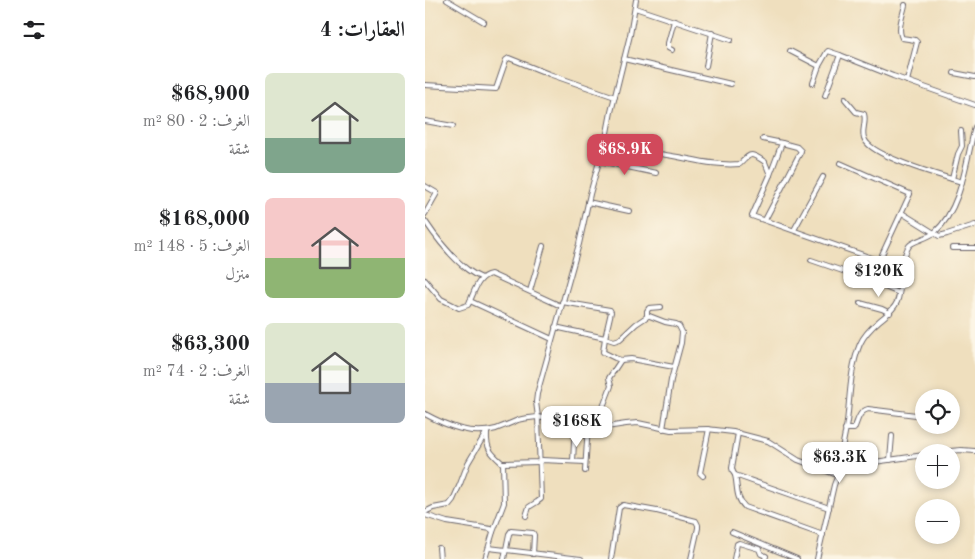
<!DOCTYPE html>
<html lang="ar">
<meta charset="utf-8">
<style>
:root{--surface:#fff;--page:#f2f2f2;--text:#202124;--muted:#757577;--accent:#d1495b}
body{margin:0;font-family:"Old Standard TT",Amiri,serif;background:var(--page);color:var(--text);direction:rtl;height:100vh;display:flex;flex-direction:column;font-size:19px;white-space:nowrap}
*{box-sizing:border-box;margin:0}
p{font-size:16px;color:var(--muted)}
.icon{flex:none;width:28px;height:28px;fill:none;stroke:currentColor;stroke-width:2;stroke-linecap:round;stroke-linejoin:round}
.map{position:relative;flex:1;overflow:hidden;direction:ltr}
.panel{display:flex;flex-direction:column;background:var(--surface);width:425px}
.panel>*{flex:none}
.controls{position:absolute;left:490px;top:389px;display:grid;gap:10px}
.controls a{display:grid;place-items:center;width:45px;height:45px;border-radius:50%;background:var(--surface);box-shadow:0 2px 8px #0003;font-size:25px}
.price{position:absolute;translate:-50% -42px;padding:0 11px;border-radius:10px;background:#fff;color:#222;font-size:16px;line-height:32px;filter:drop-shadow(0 1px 2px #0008)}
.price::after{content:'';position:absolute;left:50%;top:30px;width:15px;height:11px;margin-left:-8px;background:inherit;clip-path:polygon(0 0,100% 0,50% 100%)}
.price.on{background:var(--accent);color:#fff}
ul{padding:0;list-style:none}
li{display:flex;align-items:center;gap:15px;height:125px;padding:0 20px}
li span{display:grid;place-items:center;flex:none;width:140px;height:100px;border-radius:8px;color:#555}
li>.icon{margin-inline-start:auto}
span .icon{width:60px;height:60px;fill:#fffc;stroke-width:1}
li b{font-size:21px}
h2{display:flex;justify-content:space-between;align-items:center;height:60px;padding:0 20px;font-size:21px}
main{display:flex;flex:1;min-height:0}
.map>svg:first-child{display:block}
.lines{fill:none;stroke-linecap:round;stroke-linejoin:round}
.minor-casing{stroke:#6a6469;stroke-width:6}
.minor{stroke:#fff;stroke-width:4}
</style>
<main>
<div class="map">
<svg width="550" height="559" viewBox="0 0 550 559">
<rect width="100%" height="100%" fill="#fcf5e5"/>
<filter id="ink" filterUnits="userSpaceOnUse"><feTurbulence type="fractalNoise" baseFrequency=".02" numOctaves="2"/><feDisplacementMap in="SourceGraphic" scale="10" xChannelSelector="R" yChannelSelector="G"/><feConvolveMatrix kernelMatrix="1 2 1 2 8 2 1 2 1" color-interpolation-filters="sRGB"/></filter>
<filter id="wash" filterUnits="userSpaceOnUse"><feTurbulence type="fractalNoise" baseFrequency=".0096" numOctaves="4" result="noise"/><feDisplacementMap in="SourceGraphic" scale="20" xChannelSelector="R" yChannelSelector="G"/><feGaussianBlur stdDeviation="1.12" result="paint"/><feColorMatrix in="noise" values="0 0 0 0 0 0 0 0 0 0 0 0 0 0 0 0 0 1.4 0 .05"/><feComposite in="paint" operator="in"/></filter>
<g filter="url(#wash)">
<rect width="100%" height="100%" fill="#efdfbe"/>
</g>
<g filter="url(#ink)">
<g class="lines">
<defs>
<g id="minor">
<polyline points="22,0 59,22"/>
<path d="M480 5C478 15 472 29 477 38L490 40 492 42 482 81"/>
<polyline points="210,8 306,40"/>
<polyline points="247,50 243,48 243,43 249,21"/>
<polyline points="365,51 394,66"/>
<polyline points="199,59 306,84"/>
<polyline points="281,66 287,33"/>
<polyline points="529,73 550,77"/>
<polyline points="388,83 394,66 402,52 403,51 415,55 468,76 550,105"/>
<polyline points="0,85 71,89 81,60 84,58 124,74 190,97"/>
<polyline points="400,96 415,55"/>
<path d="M420 99 431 112 439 114C442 123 435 132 440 140 448 157 517 176 537 182"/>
<polyline points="0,121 28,126"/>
<polyline points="338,139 357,143 345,175 327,216 478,269"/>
<path d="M178 146C203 148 228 153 253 157 274 161 294 166 315 164 326 153 325 152 340 162L345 175"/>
<polyline points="174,161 231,173"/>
<polyline points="415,163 485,194 454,261"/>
<polyline points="527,179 533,154 537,146 536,131"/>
<polyline points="0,186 12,193 0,214"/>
<polyline points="163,202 204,211"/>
<polyline points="477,213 514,236 522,234 550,225"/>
<polyline points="340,220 376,151 372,147 357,143"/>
<path d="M0 221C12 239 26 257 43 270 47 273 52 276 57 278"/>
<polyline points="369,230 398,177"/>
<polyline points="527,248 550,248"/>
<polyline points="386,260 438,278 474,293"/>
<path d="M0 280 16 299 34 308 43 305C49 294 52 276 66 274L136 306"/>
<polyline points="105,291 118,246"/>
<polyline points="45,301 127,339"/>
<polyline points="137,302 185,310 186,312 180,338 189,341 195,339 211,324 223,316"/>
<polyline points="435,303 457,309 465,313"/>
<polyline points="236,307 224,308 222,311 222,315 240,322 251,324 254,326 257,332 256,343 246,380 238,429"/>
<polyline points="130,327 180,338 178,352 190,358 196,360 184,378 186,386 178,407 176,417 175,428"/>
<polyline points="196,360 206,359 249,367"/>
<path d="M0 414C22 426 46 436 71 429 79 426 86 423 93 420 99 418 106 418 113 417L111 402 112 394 154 244 165 194 182 133 186 112 205 35 211 0"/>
<path d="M420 429H429C433 421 433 412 443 409L499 416"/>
<path d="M62 433C61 449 66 453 77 463"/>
<polyline points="313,433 307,468 308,472 310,475 404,508"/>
<polyline points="515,452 536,450 550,451"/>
<polyline points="465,460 467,436"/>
<polyline points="148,461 150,425"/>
<polyline points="160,471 163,426"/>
<path d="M310 475C313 487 310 497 320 507L398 535"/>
<polyline points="278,476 275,473 284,429"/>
<polyline points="0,512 8,508 24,505 28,500 35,484 43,463 62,431"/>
<polyline points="0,515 22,522 66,529 68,532 60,559"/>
<path d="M101 516 104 507 112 502 116 499 113 417 152 425 175 428 201 424 213 423 246 430 282 429 308 432 343 441 373 460 412 475C415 457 419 440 422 422 425 397 425 368 435 344 439 335 447 327 454 321 461 315 468 311 472 302 478 287 475 259 484 246 488 240 503 239 510 232 537 208 541 160 550 127"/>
<polyline points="68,532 79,503 78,463 114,462 117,460 160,462"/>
<polyline points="307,532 372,559"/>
<polyline points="14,548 15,559"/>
<polyline points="64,548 156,559"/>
<polyline points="79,559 84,534 86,531 108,533 109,535 108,554"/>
<polyline points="186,559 194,508 198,505 232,511 271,521 273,525 273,528 266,559"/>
<polyline points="309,559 312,544 314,543 334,549 336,554 341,556 340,559"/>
<path d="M392 559 409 485C413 474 416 468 428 465L499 455"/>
</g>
</defs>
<use href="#minor" class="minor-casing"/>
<use href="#minor" class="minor"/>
</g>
</g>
</svg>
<div class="controls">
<a><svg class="icon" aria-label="locate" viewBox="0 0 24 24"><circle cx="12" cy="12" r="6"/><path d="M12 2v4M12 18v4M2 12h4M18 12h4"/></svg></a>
<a>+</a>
<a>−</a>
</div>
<b class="price on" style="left:200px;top:176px">$68.9K</b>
<b class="price" style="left:454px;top:298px">$120K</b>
<b class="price" style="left:152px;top:448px">$168K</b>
<b class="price" style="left:415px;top:484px">$63.3K</b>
</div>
<section class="panel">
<h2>العقارات: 4<svg class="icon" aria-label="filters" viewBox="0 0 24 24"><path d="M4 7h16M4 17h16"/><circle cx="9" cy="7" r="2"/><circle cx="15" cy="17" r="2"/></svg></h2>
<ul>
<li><span style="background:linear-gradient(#dfe7d0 65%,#7fa58c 0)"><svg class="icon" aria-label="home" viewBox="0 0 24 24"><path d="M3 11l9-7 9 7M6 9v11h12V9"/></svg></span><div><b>$68,900</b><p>الغرف: 2 · 80 m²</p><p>شقة</p></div></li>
<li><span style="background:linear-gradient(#f6c9c9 60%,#8fb573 0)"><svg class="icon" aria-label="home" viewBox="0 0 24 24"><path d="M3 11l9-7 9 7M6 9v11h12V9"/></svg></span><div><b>$168,000</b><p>الغرف: 5 · 148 m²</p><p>منزل</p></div></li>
<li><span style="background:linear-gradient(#dfe7d0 60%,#9aa5b1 0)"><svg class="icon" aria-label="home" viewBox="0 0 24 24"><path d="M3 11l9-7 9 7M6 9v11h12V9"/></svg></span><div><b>$63,300</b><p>الغرف: 2 · 74 m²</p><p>شقة</p></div></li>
</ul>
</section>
</main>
